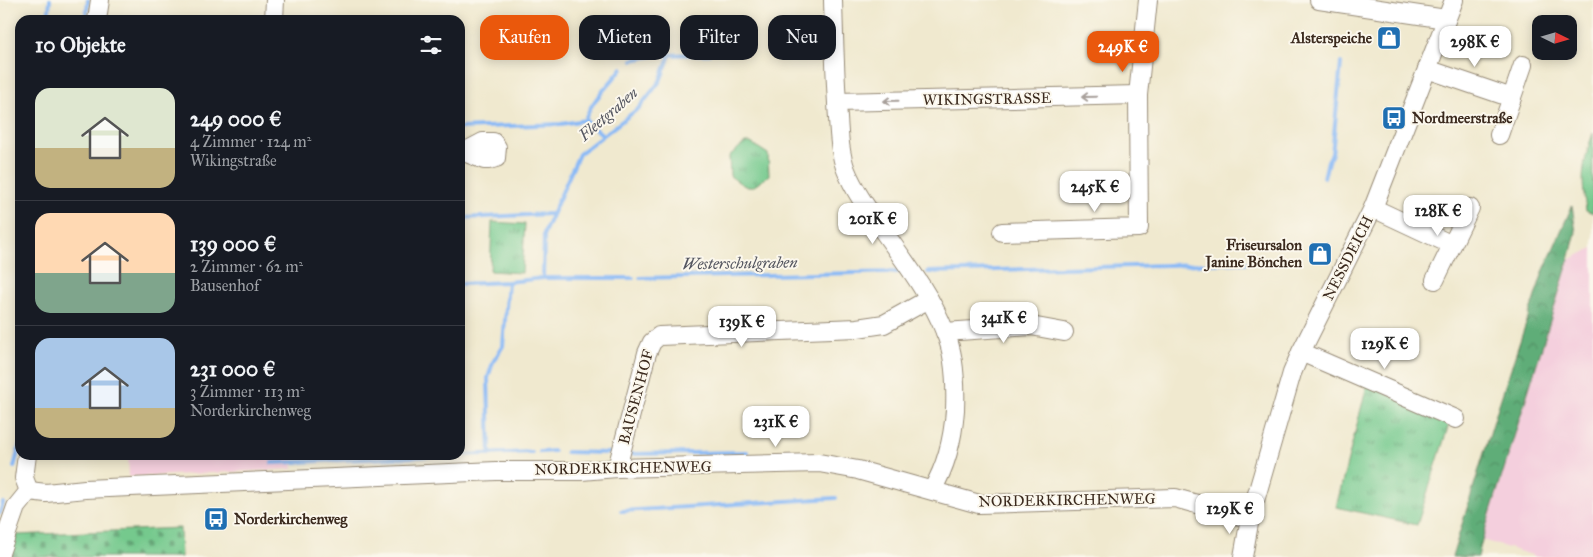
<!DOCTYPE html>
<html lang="de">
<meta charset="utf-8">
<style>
:root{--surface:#171b24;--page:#20242c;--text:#f1f3f6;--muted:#9ea1a6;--line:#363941;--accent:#ea580c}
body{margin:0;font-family:"IM FELL Great Primer",serif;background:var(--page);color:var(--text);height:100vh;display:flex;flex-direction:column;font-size:19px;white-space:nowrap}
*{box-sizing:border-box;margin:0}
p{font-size:16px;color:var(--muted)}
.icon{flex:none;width:28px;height:28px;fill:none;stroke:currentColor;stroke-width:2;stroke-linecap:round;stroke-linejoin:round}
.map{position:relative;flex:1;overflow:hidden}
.side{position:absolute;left:15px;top:15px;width:450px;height:445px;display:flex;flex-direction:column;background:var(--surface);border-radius:15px;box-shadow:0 2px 12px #0003}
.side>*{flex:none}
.top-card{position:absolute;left:480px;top:15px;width:475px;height:45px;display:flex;gap:10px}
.needle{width:32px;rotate:95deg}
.fabs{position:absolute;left:1532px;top:15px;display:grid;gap:10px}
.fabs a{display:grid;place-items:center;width:45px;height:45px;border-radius:10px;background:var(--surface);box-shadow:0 2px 12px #0003;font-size:25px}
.price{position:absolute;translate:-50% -42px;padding:0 11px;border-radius:10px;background:#fff;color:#222;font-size:16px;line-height:32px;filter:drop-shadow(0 1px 2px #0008)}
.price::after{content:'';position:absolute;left:50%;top:30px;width:15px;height:11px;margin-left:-8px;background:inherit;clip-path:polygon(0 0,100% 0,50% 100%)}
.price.current{background:var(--accent);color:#fff}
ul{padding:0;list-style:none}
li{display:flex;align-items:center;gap:15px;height:125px;padding:0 20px}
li+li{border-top:1px solid var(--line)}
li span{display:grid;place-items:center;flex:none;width:140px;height:100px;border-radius:15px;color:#555}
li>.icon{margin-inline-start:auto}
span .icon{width:60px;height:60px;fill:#fffc;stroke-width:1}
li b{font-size:21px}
h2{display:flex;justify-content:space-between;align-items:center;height:60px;padding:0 20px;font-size:21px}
.chip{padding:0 18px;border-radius:15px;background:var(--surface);box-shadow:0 2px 12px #0003;font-size:18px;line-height:45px}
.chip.current{background:var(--accent);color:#fff}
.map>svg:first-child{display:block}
.built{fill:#f4cfdd}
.forest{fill:url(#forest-crowns);stroke:#4d6c4b}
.cemetery{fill:url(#cemetery-stones);stroke:#587a56}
.park{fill:url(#park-tufts);stroke:#587a56}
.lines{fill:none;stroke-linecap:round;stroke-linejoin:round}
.stream{stroke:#8abaf6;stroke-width:4}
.minor-casing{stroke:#968a76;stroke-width:20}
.minor{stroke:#fff;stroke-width:18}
.oneway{stroke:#a79f9a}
.labels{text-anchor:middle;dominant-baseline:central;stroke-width:4;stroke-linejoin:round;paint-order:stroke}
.poi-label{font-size:15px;font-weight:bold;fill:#3b2a1e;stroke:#fbf7ec;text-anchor:end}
.street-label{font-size:15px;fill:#3b2a1e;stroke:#fbf7ec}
.water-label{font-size:16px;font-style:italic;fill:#53555f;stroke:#fbf7ec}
</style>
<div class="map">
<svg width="1593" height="557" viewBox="0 0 1593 557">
<defs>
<pattern id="forest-crowns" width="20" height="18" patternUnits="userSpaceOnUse" patternTransform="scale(1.25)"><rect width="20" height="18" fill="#5fad78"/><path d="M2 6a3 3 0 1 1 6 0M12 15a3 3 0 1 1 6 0" fill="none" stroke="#508d62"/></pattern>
<pattern id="cemetery-stones" width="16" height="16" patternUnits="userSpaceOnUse" patternTransform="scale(1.25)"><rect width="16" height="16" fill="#74c98d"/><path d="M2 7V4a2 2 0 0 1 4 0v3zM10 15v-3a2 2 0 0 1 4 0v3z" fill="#60a373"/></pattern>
<pattern id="park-tufts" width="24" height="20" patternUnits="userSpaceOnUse" patternTransform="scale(1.25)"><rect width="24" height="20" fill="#74c98d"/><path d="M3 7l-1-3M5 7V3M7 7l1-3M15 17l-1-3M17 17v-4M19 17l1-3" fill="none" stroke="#60a373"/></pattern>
</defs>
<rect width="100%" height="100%" fill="#fbf7ec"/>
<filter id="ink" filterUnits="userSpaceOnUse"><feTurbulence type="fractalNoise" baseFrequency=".02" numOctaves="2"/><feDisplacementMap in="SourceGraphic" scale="10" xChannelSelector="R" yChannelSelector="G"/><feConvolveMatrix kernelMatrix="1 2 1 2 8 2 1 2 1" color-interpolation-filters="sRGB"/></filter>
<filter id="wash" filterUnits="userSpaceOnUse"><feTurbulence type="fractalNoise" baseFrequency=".0096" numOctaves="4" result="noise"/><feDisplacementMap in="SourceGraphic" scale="20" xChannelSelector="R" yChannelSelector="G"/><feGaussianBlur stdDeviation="1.12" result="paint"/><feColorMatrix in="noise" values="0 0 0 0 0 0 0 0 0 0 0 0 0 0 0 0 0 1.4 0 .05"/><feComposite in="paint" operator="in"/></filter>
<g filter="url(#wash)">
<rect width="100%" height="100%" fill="#f0e9cf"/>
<g class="built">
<polygon points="1593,248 1593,557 1532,557 1532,555 1482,540 1569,260"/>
<polygon points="128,455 292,455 293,469 129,477"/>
</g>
<polygon class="forest" points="1572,206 1576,232 1569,260 1482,540 1478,557 1452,557 1499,404 1543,272"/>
<polygon class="cemetery" points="180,528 181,557 10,557 16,535"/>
<g class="park">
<path d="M1593 133V213L1586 210C1581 177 1582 166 1593 133Z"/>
<path d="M745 143H751L768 154 769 175C749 191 751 191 730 176L729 156Z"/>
<polygon points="492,222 525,224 522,273 490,271"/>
<polygon points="1367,385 1450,421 1417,525 1336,507"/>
</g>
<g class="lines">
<g class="stream">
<polyline points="48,20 50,0"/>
<polyline points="86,20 88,0"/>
<polyline points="633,60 657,55 709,54"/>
<polyline points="460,128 561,124 585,120"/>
<path d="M603 135 585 120C591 100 610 85 622 68"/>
<polyline points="1324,178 1328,161 1332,154 1341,63"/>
<polyline points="460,218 551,214"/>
<polyline points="928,272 1273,262"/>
<polyline points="543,278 544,233 579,154 639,108 660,81 670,55"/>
<polyline points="640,278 901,272"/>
<polyline points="460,284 508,282 543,278 633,278"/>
<polyline points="540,452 554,451"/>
<polyline points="566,452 611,453"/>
<polyline points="490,454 488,378 493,362 503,346 508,282"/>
<polyline points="631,454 747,452"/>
<polyline points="272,463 532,452"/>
<polyline points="14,467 20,444"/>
<polyline points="621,511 836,498"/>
<polyline points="0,513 3,503"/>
</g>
</g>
</g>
<g filter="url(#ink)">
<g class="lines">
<defs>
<g id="minor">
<path d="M833 0C834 39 835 79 838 118 839 135 840 154 846 170 854 190 867 208 879 225 902 258 931 295 945 332 955 355 956 385 955 410 953 439 947 465 932 490"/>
<polyline points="1319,0 1446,19"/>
<polyline points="97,20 100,0"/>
<polyline points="274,20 275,0"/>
<polyline points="1427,69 1512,98"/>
<polyline points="837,102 1138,95"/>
<polyline points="1499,135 1523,65"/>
<polyline points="460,152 464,152 484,160 489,160 496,158 497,147 493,142 483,142 464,152"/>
<polyline points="1373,208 1452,245"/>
<polyline points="1002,232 1139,228 1138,95 1148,0"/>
<polyline points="1435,280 1470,208"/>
<polyline points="945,332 1031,326 1064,332"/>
<polyline points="1301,352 1456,419"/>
<polyline points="27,455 24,478 29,491"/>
<polyline points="617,468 647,353 652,342 659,336 857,328 884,324 929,299"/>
<polyline points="29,491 46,493 85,489 496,471 581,471 617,468 819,463 858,470 979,504 1175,498 1240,516"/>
<polyline points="0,553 16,507 29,491"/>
<polyline points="1243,557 1250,518 1292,373 1301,352 1373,208 1454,0"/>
</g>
</defs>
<use href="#minor" class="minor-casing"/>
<use href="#minor" class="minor"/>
</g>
<defs><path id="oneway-shaft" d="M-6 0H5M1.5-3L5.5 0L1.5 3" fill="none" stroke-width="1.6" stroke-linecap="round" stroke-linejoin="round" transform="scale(1.25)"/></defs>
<g class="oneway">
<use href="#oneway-shaft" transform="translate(1089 97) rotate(179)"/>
<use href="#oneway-shaft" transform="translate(891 101) rotate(179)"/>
</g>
</g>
<defs>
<symbol id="shop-square" viewBox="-11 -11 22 22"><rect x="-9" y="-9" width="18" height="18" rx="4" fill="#1f6fb2" stroke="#fbf7ec"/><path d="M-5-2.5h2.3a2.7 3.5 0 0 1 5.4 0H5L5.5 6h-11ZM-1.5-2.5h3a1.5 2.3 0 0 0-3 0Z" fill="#fff"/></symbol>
<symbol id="bus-square" viewBox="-11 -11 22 22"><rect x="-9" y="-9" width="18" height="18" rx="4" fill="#1f6fb2" stroke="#fbf7ec"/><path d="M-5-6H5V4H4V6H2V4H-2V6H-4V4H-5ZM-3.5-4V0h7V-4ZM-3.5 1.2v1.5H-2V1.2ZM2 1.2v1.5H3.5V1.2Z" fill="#fff"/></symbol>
</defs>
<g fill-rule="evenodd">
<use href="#shop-square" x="1375" y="24" width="28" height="28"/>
<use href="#bus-square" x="1380" y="104" width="28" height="28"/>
<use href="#shop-square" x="1306" y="240" width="28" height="28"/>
<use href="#bus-square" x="202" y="505" width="28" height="28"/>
</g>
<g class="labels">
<g class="poi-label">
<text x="1372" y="38">Alsterspeiche</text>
<text x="1412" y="118" text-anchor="start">Nordmeerstraße</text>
<text x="1302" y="245">Friseursalon<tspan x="1302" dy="17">Janine Bönchen</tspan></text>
<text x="234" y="519" text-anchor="start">Norderkirchenweg</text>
</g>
<g class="street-label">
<text transform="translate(987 99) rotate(-1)">WIKINGSTRASSE</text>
<text transform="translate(1348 258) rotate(-63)">NESSDEICH</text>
<text transform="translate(636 397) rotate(-75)">BAUSENHOF</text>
<text transform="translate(623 468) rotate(-1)">NORDERKIRCHENWEG</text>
<text transform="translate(1067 500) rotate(-1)">NORDERKIRCHENWEG</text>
</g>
<g class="water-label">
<text transform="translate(608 114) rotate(-41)">Fleetgraben</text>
<text transform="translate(740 263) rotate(-1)">Westerschulgraben</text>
</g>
</g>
</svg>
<div class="fabs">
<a><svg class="needle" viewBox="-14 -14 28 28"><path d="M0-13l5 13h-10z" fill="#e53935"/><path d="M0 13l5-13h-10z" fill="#9ea1a6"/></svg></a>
</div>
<b class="price" style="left:1475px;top:68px">298K €</b>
<b class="price current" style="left:1123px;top:73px">249K €</b>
<b class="price" style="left:1095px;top:213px">245K €</b>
<b class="price" style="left:1438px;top:237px">128K €</b>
<b class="price" style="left:873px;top:245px">201K €</b>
<b class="price" style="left:1004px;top:344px">341K €</b>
<b class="price" style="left:742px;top:348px">139K €</b>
<b class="price" style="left:1385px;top:370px">129K €</b>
<b class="price" style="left:776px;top:448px">231K €</b>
<b class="price" style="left:1230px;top:535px">129K €</b>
<div class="top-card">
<a class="chip current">Kaufen</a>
<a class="chip">Mieten</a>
<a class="chip">Filter</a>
<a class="chip">Neu</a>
</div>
<section class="side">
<h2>10 Objekte<svg class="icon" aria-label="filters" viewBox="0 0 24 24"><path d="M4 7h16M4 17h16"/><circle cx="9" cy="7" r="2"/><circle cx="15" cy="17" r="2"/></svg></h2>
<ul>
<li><span style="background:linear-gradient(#dfe7d0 60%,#c2b280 0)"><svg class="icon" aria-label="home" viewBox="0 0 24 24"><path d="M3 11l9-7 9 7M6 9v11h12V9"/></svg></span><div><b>249 000 €</b><p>4 Zimmer · 124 m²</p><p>Wikingstraße</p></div></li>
<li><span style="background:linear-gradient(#ffd9b3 60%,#7fa58c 0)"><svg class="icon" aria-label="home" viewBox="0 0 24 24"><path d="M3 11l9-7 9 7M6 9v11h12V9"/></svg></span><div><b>139 000 €</b><p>2 Zimmer · 62 m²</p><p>Bausenhof</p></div></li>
<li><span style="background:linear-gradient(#a9c7e8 70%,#c2b280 0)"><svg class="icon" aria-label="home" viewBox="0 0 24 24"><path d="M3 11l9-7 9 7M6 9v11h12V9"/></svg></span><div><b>231 000 €</b><p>3 Zimmer · 113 m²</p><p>Norderkirchenweg</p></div></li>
</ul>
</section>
</div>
